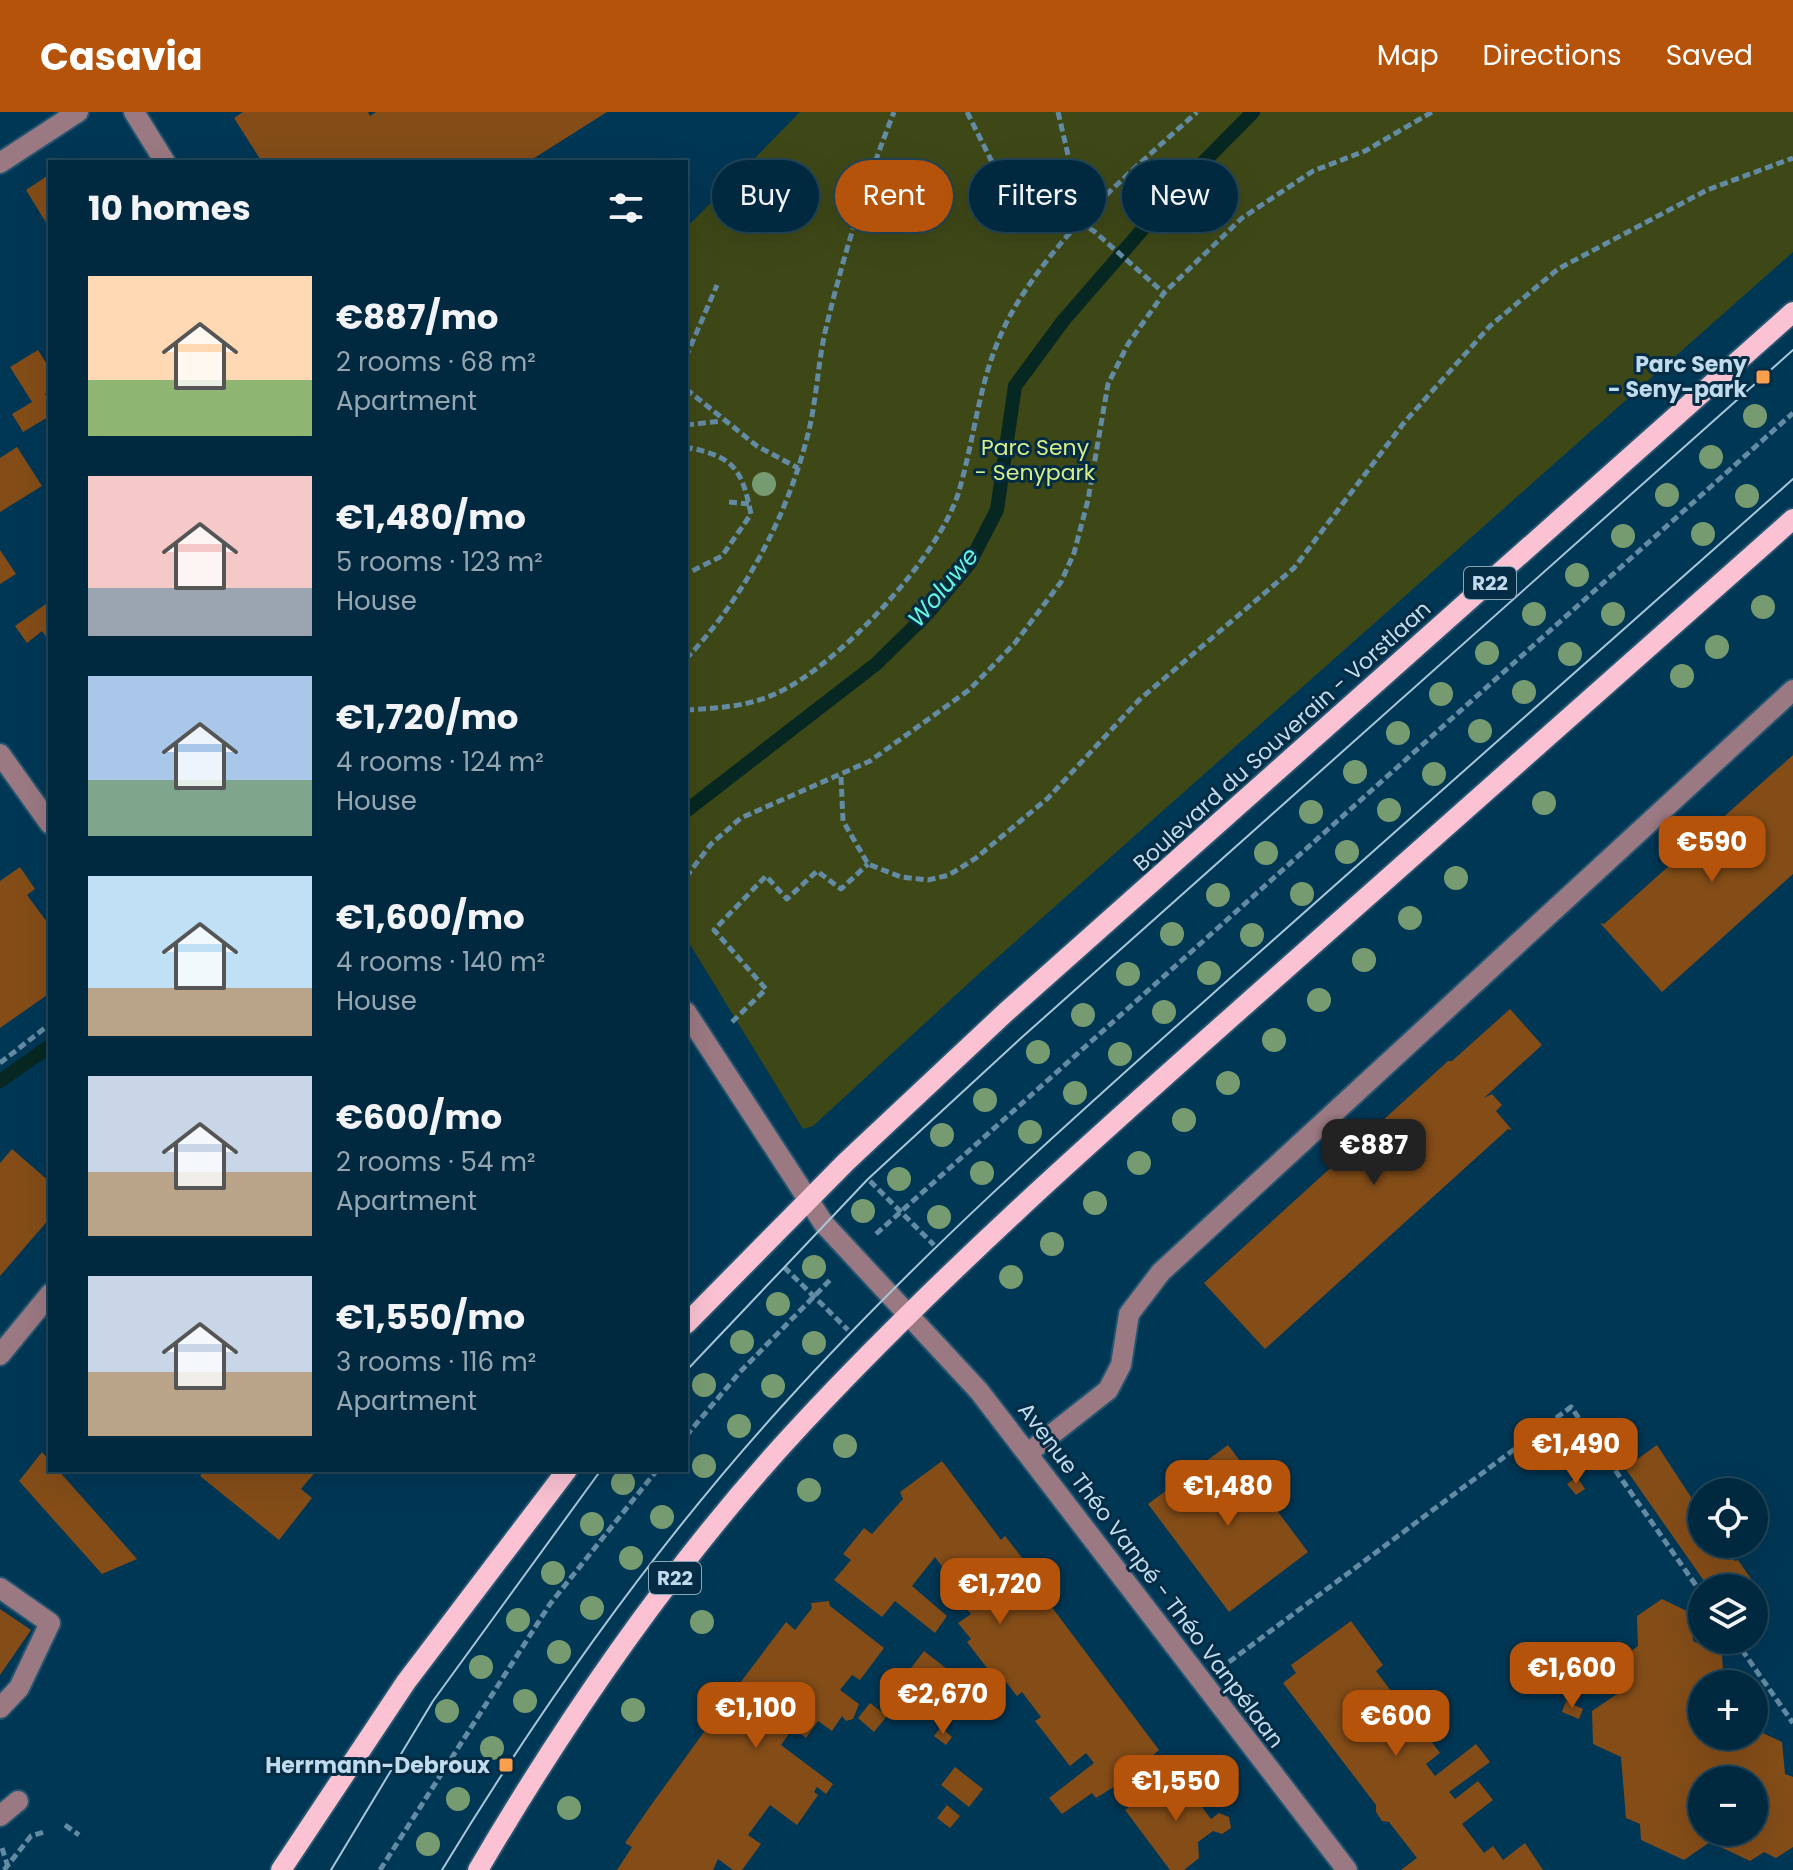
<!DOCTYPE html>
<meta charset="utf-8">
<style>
:root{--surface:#002940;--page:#0e354b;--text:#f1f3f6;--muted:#95a6b1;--line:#224559;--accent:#b45309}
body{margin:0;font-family:Poppins,sans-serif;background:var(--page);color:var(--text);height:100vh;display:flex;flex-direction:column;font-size:30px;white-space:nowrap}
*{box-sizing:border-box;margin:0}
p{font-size:26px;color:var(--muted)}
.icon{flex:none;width:44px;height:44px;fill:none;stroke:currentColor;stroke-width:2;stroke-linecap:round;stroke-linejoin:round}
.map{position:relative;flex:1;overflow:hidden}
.sheet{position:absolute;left:48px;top:48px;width:640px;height:1312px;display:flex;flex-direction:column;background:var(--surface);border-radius:0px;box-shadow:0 8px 32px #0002,0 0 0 2px var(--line)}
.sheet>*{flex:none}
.guide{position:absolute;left:712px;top:48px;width:760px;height:72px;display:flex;gap:16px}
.fabs{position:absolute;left:1688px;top:1366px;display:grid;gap:16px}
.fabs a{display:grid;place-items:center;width:80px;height:80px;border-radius:50%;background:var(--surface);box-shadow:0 8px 32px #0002,0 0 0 2px var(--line);font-size:40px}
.price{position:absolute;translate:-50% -68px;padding:0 18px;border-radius:16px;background:var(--accent);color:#fff;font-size:26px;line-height:52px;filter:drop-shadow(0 2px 4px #0008)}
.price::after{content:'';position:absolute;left:50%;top:48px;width:24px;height:18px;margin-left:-12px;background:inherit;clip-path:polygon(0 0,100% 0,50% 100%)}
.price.active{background:#222;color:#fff}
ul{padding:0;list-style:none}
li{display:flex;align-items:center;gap:24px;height:200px;padding:0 40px}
li span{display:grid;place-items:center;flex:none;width:224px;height:160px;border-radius:0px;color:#555}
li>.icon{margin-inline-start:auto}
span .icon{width:96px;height:96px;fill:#fffc;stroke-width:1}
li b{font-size:34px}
h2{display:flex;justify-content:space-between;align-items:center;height:96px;padding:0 40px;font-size:34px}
.pill{padding:0 28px;border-radius:36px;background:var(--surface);box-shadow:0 8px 32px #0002,0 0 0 2px var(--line);font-size:28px;line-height:72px}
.pill.active{background:var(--accent);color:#fff}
header{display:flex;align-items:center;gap:48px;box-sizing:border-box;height:112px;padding:0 40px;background:var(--accent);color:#fff}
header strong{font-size:38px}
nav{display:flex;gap:44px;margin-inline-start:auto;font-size:28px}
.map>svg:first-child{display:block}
.green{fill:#3e4817}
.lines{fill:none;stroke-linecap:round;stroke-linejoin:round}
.stream{stroke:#062722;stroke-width:14}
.building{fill:#844d18;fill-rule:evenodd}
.minor-casing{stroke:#235570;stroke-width:24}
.major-casing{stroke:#235570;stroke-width:24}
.path{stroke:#638ba3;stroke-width:5;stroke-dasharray:8 4;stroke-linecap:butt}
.minor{stroke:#9b7982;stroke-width:20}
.major{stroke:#fac2d2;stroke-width:20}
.tram{stroke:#a8c6d9;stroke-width:2}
.tree{fill:#769b71}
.poi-dot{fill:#fa9f4e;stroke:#042c44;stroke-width:3}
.labels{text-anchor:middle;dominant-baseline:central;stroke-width:6;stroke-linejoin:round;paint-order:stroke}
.shield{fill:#042c44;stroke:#88a6ba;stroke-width:2}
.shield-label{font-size:20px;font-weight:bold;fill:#c1dbed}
.poi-label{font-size:22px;font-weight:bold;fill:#c1dbed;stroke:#042c44;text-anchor:end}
.park-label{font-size:22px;fill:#d6ed88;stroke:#042c44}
.street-label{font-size:22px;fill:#c1dbed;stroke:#042c44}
.water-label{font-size:24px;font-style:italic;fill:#66f6dd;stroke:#042c44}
</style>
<header>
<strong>Casavia</strong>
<nav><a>Map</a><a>Directions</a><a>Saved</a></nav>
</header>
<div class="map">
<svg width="1793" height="1758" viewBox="0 0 1793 1758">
<rect width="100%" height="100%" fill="#003755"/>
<polygon class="green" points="800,0 1793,0 1793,140 972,868 813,1014 803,1017 686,826 686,116"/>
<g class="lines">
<g class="stream">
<polyline points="686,699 876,552 927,502 969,452 997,398 1015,274 1063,209 1181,73 1253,0"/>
<polyline points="0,969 50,934"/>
</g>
</g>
<g class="building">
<polygon points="243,0 368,0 370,4 376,0 607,0 528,50 262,50 234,6"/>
<polygon points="50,62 50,117 26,78"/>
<polygon points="38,238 50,257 50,276 45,282 50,290 50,304 23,320 12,302 32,290 10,255"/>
<polygon points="17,335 42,374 0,400 0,346"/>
<polygon points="0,438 16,462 0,472"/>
<polygon points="50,489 50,530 42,519 27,531 15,514"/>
<polygon points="1793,643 1793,762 1662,880 1600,811 1604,812"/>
<polygon points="20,755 35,777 27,783 50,814 50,881 0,916 0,769"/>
<polygon points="1510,897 1542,933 1484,986 1492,982 1502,993 1496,999 1512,1018 1508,1017 1265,1237 1204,1171 1448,949 1452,949"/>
<polygon points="12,1037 50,1070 50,1106 0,1164 0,1051"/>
<polygon points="1228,1333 1308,1440 1229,1500 1148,1392"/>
<polygon points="1657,1333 1702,1402 1702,1432 1723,1432 1735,1449 1738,1448 1762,1483 1754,1488 1754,1476 1709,1476 1625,1356"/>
<polygon points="42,1340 50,1349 50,1358 58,1358 137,1447 102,1462 19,1369"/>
<polygon points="942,1349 1001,1428 1005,1424 1023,1447 1018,1450 1159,1638 1125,1668 1096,1686 1092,1681 1062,1702 1049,1686 1094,1651 1086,1641 1070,1654 1035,1609 1041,1605 1022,1580 1017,1584 1002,1565 997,1569 967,1530 971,1527 958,1511 971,1502 959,1488 964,1485 935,1445 912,1474 947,1504 935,1521 895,1489 882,1505 834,1468 851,1448 843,1442 864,1416 872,1422 903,1387 900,1380"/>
<polygon points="205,1358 317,1358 301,1377 312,1386 279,1428 200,1364"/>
<polygon points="1577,1365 1585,1377 1576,1383 1567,1372"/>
<path d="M1662 1487 1691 1501 1693 1529 1722 1543 1724 1572H1702V1624H1754V1617L1782 1630 1785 1662 1793 1665V1735L1776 1746 1764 1740 1750 1749 1710 1730 1684 1748 1641 1728 1640 1712 1626 1706 1621 1645 1593 1632 1592 1599 1617 1582 1614 1552 1638 1534 1637 1504ZM1702 1668H1754V1720H1702Z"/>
<polygon points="829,1489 830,1494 884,1536 860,1568 852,1563 840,1578 859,1592 853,1607 846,1609 842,1604 832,1619 818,1609 806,1626 793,1616 781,1633 833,1672 826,1682 817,1675 814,1680 818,1683 797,1713 770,1693 748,1723 761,1732 742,1758 733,1758 718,1747 713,1758 617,1758 632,1735 625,1731 649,1696 714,1606 723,1613 746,1581 737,1575 786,1510 795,1518 812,1496 811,1491"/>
<polygon points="0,1497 31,1518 0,1563"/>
<polygon points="1351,1509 1383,1553 1376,1559 1394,1583 1380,1593 1390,1607 1408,1594 1431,1623 1428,1625 1440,1641 1426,1652 1435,1664 1476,1632 1490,1650 1449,1680 1455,1687 1478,1669 1493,1688 1462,1712 1484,1741 1493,1734 1503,1748 1525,1731 1543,1758 1401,1758 1417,1746 1389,1710 1382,1709 1376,1700 1376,1693 1283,1571 1296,1561 1291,1553"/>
<polygon points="924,1539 952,1561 938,1577 911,1556"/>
<polygon points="1566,1589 1583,1597 1579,1607 1562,1600"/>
<polygon points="870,1591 887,1604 874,1620 858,1606"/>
<polygon points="941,1615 952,1625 946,1633 934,1624"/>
<polygon points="955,1655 983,1677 969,1695 941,1673"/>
<polygon points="1184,1658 1196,1663 1197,1674 1190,1679 1211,1707 1219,1701 1229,1705 1231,1716 1222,1722 1213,1719 1198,1730 1199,1746 1184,1758 1170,1758 1125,1698 1148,1680 1163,1685 1178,1674 1177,1664"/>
<polygon points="947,1693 960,1704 950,1716 937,1706"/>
</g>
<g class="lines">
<defs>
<g id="minor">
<polyline points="134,0 165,50"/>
<polyline points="0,51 78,0"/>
<polyline points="0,642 50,712"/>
<polyline points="686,900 824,1112 979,1279 1347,1758"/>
<polyline points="0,1243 50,1182"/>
<polyline points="1028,1341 1108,1278 1121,1253 1129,1202 1161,1160 1793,578"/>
<polyline points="0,1476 50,1511 19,1576 0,1596"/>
<polyline points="0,1704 18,1689"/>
</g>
<g id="major">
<polyline points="686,1212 846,1050 1006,900 1793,200"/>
<polyline points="281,1758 406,1570 567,1358"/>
<path d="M478 1758C569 1603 680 1443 802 1312 951 1152 1117 1007 1280 862 1451 710 1622 558 1793 407"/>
</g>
</defs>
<use href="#minor" class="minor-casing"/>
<use href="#major" class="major-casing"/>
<g class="path">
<polyline points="967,0 1001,68 1050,106 1079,109 1095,120 1164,181"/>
<polyline points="1058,0 1069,47 1091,96"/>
<polyline points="686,245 717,173"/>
<polyline points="686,277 757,334 798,356"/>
<polyline points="686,313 722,309"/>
<path d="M686 340 691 336C736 346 742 359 751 402L722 444 686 462"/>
<polyline points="729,390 749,392"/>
<path d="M686 547C745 485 789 401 809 318 817 284 818 249 826 216 844 141 866 71 894 0"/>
<path d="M686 598C717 596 746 595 775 582 838 554 939 446 959 379 980 306 979 247 1025 179 1071 109 1135 56 1197 0"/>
<polyline points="841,665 843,709 868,752 901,765 928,768 949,763 976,746 1048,686 1139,588 1294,456 1403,312 1490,214 1558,157 1707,78 1793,46"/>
<polyline points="686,765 711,732 741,706 870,649 969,578 1015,531 1061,470 1074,441 1088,388 1108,272 1128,232 1164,181 1242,106 1313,59 1365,39 1432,0"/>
<polyline points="732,910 766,877 714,818 766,764 787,787 817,759 841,777 868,752"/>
<polyline points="0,951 50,912"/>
<polyline points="870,1069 934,1133"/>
<polyline points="876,1122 1793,301"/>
<polyline points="784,1155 848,1218"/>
<polyline points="686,1324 740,1260 832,1166"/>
<polyline points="1735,1528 1793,1611"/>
<polyline points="1229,1550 1571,1295 1702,1482"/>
<polyline points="65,1713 79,1723"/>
<polyline points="2,1736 9,1758"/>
<polyline points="4,1758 31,1724 44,1720"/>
<polyline points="380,1758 550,1492 657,1358"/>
</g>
<use href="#minor" class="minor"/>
<use href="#major" class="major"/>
<g class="tram">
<polyline points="686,1259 868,1067 1020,927 1793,238"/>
<polyline points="331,1758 433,1589 601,1358"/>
<path d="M442 1758C541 1595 654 1435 783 1293 923 1138 1080 1000 1236 861 1422 696 1607 532 1793 367"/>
</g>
</g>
<g class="tree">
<circle cx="1755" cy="304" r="12"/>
<circle cx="1711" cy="345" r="12"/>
<circle cx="764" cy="372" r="12"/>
<circle cx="1667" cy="383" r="12"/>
<circle cx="1747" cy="384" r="12"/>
<circle cx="1703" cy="422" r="12"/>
<circle cx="1623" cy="424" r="12"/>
<circle cx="1577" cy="463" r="12"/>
<circle cx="1763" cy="495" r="12"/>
<circle cx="1534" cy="502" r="12"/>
<circle cx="1613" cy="502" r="12"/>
<circle cx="1717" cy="535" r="12"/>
<circle cx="1487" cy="541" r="12"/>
<circle cx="1570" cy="542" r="12"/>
<circle cx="1682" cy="564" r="12"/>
<circle cx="1524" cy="580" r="12"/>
<circle cx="1441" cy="582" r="12"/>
<circle cx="1480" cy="619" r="12"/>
<circle cx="1398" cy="621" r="12"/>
<circle cx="1355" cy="660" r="12"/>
<circle cx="1434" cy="662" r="12"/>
<circle cx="1544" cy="691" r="12"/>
<circle cx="1389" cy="698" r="12"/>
<circle cx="1311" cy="700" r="12"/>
<circle cx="1347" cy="740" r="12"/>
<circle cx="1266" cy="741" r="12"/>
<circle cx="1456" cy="766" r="12"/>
<circle cx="1302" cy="782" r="12"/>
<circle cx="1218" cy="783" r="12"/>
<circle cx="1410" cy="806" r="12"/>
<circle cx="1172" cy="822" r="12"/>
<circle cx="1252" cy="823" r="12"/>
<circle cx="1364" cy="848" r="12"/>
<circle cx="1209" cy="861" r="12"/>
<circle cx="1128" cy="862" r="12"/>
<circle cx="1319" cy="888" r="12"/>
<circle cx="1164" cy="900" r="12"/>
<circle cx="1083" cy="903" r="12"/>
<circle cx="1274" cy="928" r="12"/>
<circle cx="1038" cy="940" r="12"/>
<circle cx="1120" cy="942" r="12"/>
<circle cx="1228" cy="971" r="12"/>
<circle cx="1075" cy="981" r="12"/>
<circle cx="985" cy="988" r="12"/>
<circle cx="1184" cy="1008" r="12"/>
<circle cx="1030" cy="1020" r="12"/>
<circle cx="942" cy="1023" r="12"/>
<circle cx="1139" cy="1051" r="12"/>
<circle cx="982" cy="1061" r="12"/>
<circle cx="899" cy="1067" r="12"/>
<circle cx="1095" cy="1091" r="12"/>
<circle cx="863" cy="1099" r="12"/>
<circle cx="939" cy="1105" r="12"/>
<circle cx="1052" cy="1132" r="12"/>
<circle cx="814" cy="1155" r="12"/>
<circle cx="1011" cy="1165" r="12"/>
<circle cx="778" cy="1192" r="12"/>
<circle cx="742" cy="1230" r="12"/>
<circle cx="814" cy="1231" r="12"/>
<circle cx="704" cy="1273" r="12"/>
<circle cx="773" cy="1274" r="12"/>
<circle cx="739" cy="1314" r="12"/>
<circle cx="845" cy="1334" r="12"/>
<circle cx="704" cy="1354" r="12"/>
<circle cx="623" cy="1371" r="12"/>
<circle cx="809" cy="1378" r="12"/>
<circle cx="662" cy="1405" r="12"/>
<circle cx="592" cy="1412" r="12"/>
<circle cx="631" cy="1446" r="12"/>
<circle cx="553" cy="1461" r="12"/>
<circle cx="592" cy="1496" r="12"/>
<circle cx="518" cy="1508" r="12"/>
<circle cx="702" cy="1510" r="12"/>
<circle cx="559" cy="1540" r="12"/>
<circle cx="481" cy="1555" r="12"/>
<circle cx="525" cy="1589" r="12"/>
<circle cx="633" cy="1598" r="12"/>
<circle cx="447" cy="1599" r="12"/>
<circle cx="492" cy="1636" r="12"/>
<circle cx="458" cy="1687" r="12"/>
<circle cx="569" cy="1696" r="12"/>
<circle cx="428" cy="1732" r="12"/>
</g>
<g class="poi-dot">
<rect x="1755" y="257" width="16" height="16" rx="4"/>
<rect x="498" y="1645" width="16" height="16" rx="4"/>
</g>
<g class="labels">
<g class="shield">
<rect x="1464" y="455" width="52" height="32" rx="6"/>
<rect x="649" y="1450" width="52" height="32" rx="6"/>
</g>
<g class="shield-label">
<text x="1490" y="471">R22</text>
<text x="675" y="1466">R22</text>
</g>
<g class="poi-label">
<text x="1747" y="252">Parc Seny<tspan x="1747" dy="25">- Seny-park</tspan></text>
<text x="490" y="1653">Herrmann-Debroux</text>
</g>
<g class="park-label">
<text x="1035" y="335">Parc Seny<tspan x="1035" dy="25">- Senypark</tspan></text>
</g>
<g class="street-label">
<text transform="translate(1282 624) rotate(-42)">Boulevard du Souverain - Vorstlaan</text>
<text transform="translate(1151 1463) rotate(53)">Avenue Théo Vanpé - Théo Vanpélaan</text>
</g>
<g class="water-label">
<text transform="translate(943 475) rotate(-50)">Woluwe</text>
</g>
</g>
</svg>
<div class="fabs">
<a><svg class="icon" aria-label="locate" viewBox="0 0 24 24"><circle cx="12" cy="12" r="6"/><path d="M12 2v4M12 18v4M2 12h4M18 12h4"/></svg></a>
<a><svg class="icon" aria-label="layers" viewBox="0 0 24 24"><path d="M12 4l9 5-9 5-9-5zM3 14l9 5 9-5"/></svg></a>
<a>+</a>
<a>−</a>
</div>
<b class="price" style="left:1712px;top:772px">€590</b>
<b class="price active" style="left:1374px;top:1075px">€887</b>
<b class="price" style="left:1576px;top:1374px">€1,490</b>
<b class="price" style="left:1228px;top:1416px">€1,480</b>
<b class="price" style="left:1000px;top:1514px">€1,720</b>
<b class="price" style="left:1572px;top:1598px">€1,600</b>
<b class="price" style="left:943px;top:1624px">€2,670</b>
<b class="price" style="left:756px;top:1638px">€1,100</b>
<b class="price" style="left:1396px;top:1646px">€600</b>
<b class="price" style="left:1176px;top:1711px">€1,550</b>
<div class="guide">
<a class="pill">Buy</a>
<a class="pill active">Rent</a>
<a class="pill">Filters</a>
<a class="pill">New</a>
</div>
<section class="sheet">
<h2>10 homes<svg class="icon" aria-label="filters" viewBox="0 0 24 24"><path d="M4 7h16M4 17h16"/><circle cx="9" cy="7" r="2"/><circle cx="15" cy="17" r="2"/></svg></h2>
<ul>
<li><span style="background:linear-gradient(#ffd9b3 65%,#8fb573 0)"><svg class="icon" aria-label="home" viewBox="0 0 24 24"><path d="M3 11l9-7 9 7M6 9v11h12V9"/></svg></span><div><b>€887/mo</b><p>2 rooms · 68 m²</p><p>Apartment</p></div></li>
<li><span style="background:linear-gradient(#f6c9c9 70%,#9aa5b1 0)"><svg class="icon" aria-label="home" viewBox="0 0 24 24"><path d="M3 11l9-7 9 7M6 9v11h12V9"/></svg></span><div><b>€1,480/mo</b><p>5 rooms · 123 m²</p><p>House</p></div></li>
<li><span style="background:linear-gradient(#a9c7e8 65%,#7fa58c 0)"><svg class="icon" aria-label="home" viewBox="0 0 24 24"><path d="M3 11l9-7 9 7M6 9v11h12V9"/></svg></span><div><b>€1,720/mo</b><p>4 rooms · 124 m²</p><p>House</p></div></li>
<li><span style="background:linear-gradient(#bfe0f5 70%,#b9a48a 0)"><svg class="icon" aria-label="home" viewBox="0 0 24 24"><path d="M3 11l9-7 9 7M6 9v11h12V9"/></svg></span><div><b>€1,600/mo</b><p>4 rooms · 140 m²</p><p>House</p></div></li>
<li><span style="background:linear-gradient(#c9d6e8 60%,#b9a48a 0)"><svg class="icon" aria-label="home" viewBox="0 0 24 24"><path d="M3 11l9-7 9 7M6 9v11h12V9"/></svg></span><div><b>€600/mo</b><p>2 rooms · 54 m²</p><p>Apartment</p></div></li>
<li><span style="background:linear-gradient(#c9d6e8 60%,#b9a48a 0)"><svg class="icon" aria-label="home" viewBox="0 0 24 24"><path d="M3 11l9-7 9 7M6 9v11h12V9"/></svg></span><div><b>€1,550/mo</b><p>3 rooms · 116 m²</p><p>Apartment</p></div></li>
</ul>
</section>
</div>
